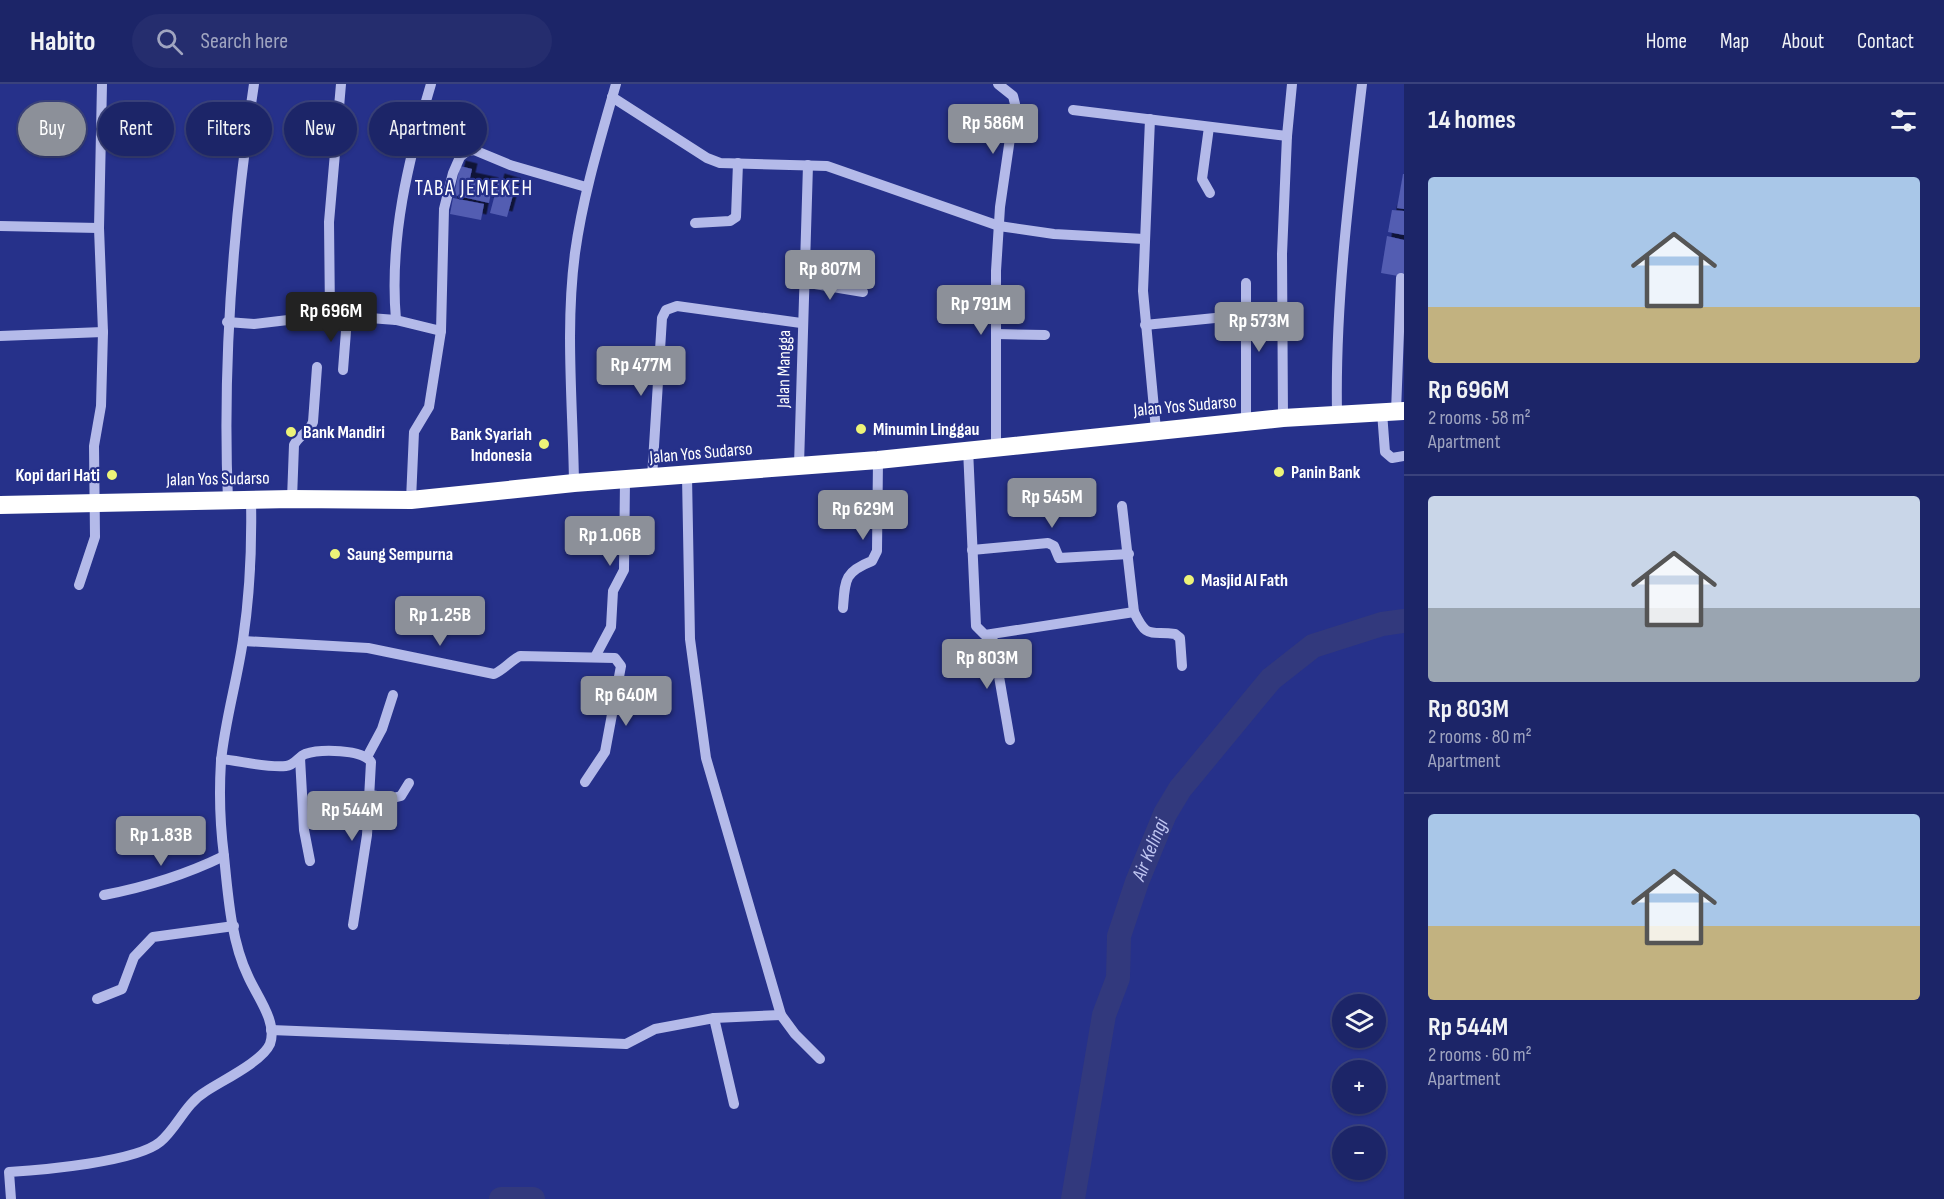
<!DOCTYPE html>
<meta charset="utf-8">
<style>
:root{--surface:#1c2568;--page:#252d6e;--text:#f1f3f6;--muted:#a0a5c0;--line:#3a427c;--accent:#8c9099}
body{margin:0;font-family:"Sofia Sans Condensed",sans-serif;background:var(--page);color:var(--text);height:100vh;display:flex;flex-direction:column;font-size:22px;white-space:nowrap}
*{box-sizing:border-box;margin:0}
p{font-size:20px;color:var(--muted)}
.icon{flex:none;width:33px;height:33px;fill:none;stroke:currentColor;stroke-width:2;stroke-linecap:round;stroke-linejoin:round}
.map{position:relative;flex:1;overflow:hidden}
.side{display:flex;flex-direction:column;background:var(--surface);width:540px}
.side>*{flex:none}
.top-card{position:absolute;left:18px;top:18px;width:570px;height:54px;display:flex;gap:12px}
.tools{position:absolute;left:1332px;top:910px;display:grid;gap:12px}
.tools a{display:grid;place-items:center;width:54px;height:54px;border-radius:50%;background:var(--surface);box-shadow:0 2px 4px #0004,0 0 0 2px var(--line);font-size:30px}
.price{position:absolute;translate:-50% -51px;padding:0 14px;border-radius:6px;background:var(--accent);color:#fff;font-size:20px;line-height:39px;filter:drop-shadow(0 2px 3px #0008)}
.price::after{content:'';position:absolute;left:50%;top:36px;width:18px;height:14px;margin-left:-9px;background:inherit;clip-path:polygon(0 0,100% 0,50% 100%)}
.price.current{background:#222;color:#fff}
ul{padding:0;list-style:none}
li{display:grid;align-content:center;gap:12px;height:318px;padding:0 24px}
li+li{border-top:2px solid var(--line)}
li span{display:grid;place-items:center;height:186px;border-radius:6px;color:#555}
li>.icon{margin-inline-start:auto}
span .icon{width:108px;height:108px;fill:#fffc;stroke-width:1}
li b{font-size:26px}
h2{display:flex;justify-content:space-between;align-items:center;height:72px;padding:0 24px;font-size:26px}
.pill{padding:0 21px;border-radius:27px;background:var(--surface);box-shadow:0 2px 4px #0004,0 0 0 2px var(--line);font-size:21px;line-height:54px}
.pill.current{background:var(--accent);color:#fff}
header{display:flex;align-items:center;gap:36px;box-sizing:border-box;height:84px;padding:0 30px;background:var(--surface);border-bottom:2px solid var(--line)}
header strong{font-size:28px}
nav{display:flex;gap:33px;margin-inline-start:auto;font-size:21px}
.search{width:420px;height:54px;background:var(--page);display:flex;align-items:center;gap:15px;box-sizing:border-box;padding:0 21px;border-radius:33px;color:var(--muted);font-size:22px}
main{display:flex;flex:1;min-height:0}
.map>svg:first-child{display:block}
.lines{fill:none;stroke-linecap:round;stroke-linejoin:round}
.river{stroke:#32397d;stroke-width:24}
.building{fill:#535db2;filter:url(#shadow)}
.minor{stroke:#b4bae9;stroke-width:10}
.highway{stroke:#fff;stroke-width:18}
.poi-dot{fill:#edf378;stroke:#26318a;stroke-width:2}
.labels{text-anchor:middle;dominant-baseline:central;stroke-width:4.5;stroke-linejoin:round;paint-order:stroke}
.street-label{font-size:18px;fill:#fff;stroke:#26318a}
.poi-label{font-size:18px;font-weight:bold;fill:#fff;stroke:#26318a;text-anchor:start}
.water-label{font-size:20px;font-style:italic;fill:#bfc5f1;stroke:#26318a}
.quarter-label{font-size:21px;letter-spacing:1.5px;fill:#fff;stroke:#26318a}
</style>
<header>
<strong>Habito</strong>
<div class="search"><svg class="icon" aria-label="search" viewBox="0 0 24 24"><circle cx="10" cy="10" r="6"/><path d="M15 15l6 6"/></svg>Search here</div>
<nav><a>Home</a><a>Map</a><a>About</a><a>Contact</a></nav>
</header>
<main>
<div class="map">
<svg width="1404" height="1115" viewBox="0 0 1404 1115">
<defs>
<filter id="shadow"><feDropShadow dx="5.5" dy="-5.5" stdDeviation="0" flood-color="#0009"/></filter>
</defs>
<rect width="100%" height="100%" fill="#26318a"/>
<g class="lines">
<g class="river">
<polyline points="501,1115 533,1115"/>
<path id="s1" d="M1073 1115 1104 931 1118 894 1119 852 1137 798 1165 730 1180 705 1271 595 1313 562 1382 540 1404 537"/>
</g>
</g>
<g class="building">
<polygon points="460,82 472,85 470,94 493,99 489,119 454,111"/>
<polygon points="1403,90 1404,90 1404,125 1397,124"/>
<polygon points="499,95 516,100 507,133 490,129"/>
<polygon points="453,114 484,120 481,136 450,130"/>
<polygon points="1392,126 1404,127 1404,151 1388,148"/>
<polygon points="1387,152 1404,156 1404,193 1381,189"/>
</g>
<g class="lines">
<g class="minor">
<polyline points="341,0 329,138 330,231 396,236 441,247"/>
<polyline points="612,13 707,74 720,79 827,82 999,142 1054,150 1144,155"/>
<polyline points="1073,26 1287,52 1282,170 1283,334"/>
<polyline points="1150,35 1143,207 1156,346"/>
<polyline points="1209,43 1202,95 1210,109"/>
<polyline points="1287,52 1292,0"/>
<polyline points="695,139 730,137 736,133 738,79"/>
<polyline points="0,142 99,144"/>
<polyline points="803,198 863,208"/>
<polyline points="1246,199 1246,337"/>
<path d="M396 236C389 155 408 77 431 0"/>
<polyline points="227,238 254,240 330,231"/>
<polyline points="1145,241 1245,231"/>
<polyline points="996,250 1045,251"/>
<polyline points="0,252 103,248"/>
<polyline points="343,286 347,234"/>
<polyline points="1382,328 1385,368 1392,374 1404,372"/>
<polyline points="1396,328 1401,194"/>
<path d="M1337 329C1335 220 1349 109 1362 0"/>
<polyline points="996,363 996,187 1000,123 1015,20 1013,12 998,0"/>
<polyline points="968,365 976,542 985,551 1134,528 1122,422"/>
<polyline points="799,381 808,81"/>
<polyline points="687,392 690,555 706,674 781,931 795,950 820,975"/>
<polyline points="652,394 662,234 666,226 677,222 801,239"/>
<path d="M574 399C573 323 565 245 575 169 583 111 600 56 616 0"/>
<path d="M292 415 294 361C299 351 309 349 313 338L317 283"/>
<polyline points="411,416 414,348 429,323 441,247 444,125 453,89 460,73 467,67 474,66 510,81 586,103"/>
<path d="M228 417C222 276 233 139 254 0"/>
<polyline points="972,466 1048,459 1054,462 1059,474 1129,470"/>
<polyline points="79,501 95,453 94,362 101,322 103,248 99,144 102,0"/>
<path d="M843 524C845 496 844 488 872 477L877 467 878 376"/>
<path d="M1134 528C1147 555 1149 547 1175 550L1180 554 1182 582"/>
<polyline points="992,552 1010,656"/>
<path d="M243 557 368 564 494 590C505 585 510 577 520 572L615 574 621 582 605 668 585 698"/>
<polyline points="595,573 611,543 613,507 624,486 625,396"/>
<polyline points="367,673 382,645 393,611"/>
<polyline points="300,674 304,746 310,777"/>
<path d="M221 675C241 677 266 684 286 682 295 681 298 673 305 670 320 665 362 665 371 678L367 751 353 841"/>
<polyline points="369,711 393,714 401,712 409,699"/>
<path d="M104 811C146 803 185 791 224 772"/>
<polyline points="97,915 122,905 134,873 153,853 234,842"/>
<polyline points="714,934 781,931"/>
<polyline points="271,946 626,960 655,945 714,934 734,1020"/>
<path d="M11 1115 9 1088C42 1086 136 1078 160 1058 177 1044 185 1020 205 1008 221 997 262 978 270 960 278 938 256 911 248 892 231 857 228 811 224 772 220 741 219 709 221 677 225 637 237 597 243 556 250 509 252 463 251 416"/>
</g>
<polyline class="highway" points="0,421 292,415 411,416 574,399 878,376 1283,334 1404,327"/>
</g>
<g class="poi-dot">
<circle cx="861" cy="345" r="6"/>
<circle cx="291" cy="348" r="6"/>
<circle cx="544" cy="360" r="6"/>
<circle cx="1279" cy="388" r="6"/>
<circle cx="112" cy="391" r="6"/>
<circle cx="335" cy="470" r="6"/>
<circle cx="1189" cy="496" r="6"/>
</g>
<g class="labels">
<g class="street-label">
<text transform="translate(784 285) rotate(-89)">Jalan Mangga</text>
<text transform="translate(1185 322) rotate(-5)">Jalan Yos Sudarso</text>
<text transform="translate(701 369) rotate(-5)">Jalan Yos Sudarso</text>
<text transform="translate(218 395) rotate(-1)">Jalan Yos Sudarso</text>
</g>
<g class="poi-label">
<text x="873" y="345">Minumin Linggau</text>
<text x="303" y="348">Bank Mandiri</text>
<text x="532" y="350" text-anchor="end">Bank Syariah<tspan x="532" dy="21">Indonesia</tspan></text>
<text x="1291" y="388">Panin Bank</text>
<text x="100" y="391" text-anchor="end">Kopi dari Hati</text>
<text x="347" y="470">Saung Sempurna</text>
<text x="1201" y="496">Masjid Al Fath</text>
</g>
<g class="water-label">
<text stroke="none"><textPath href="#s1" startOffset="360">Air Kelingi</textPath></text>
</g>
<g class="quarter-label">
<text x="474" y="104">TABA JEMEKEH</text>
</g>
</g>
</svg>
<div class="tools">
<a><svg class="icon" aria-label="layers" viewBox="0 0 24 24"><path d="M12 4l9 5-9 5-9-5zM3 14l9 5 9-5"/></svg></a>
<a>+</a>
<a>−</a>
</div>
<b class="price" style="left:993px;top:71px">Rp 586M</b>
<b class="price" style="left:830px;top:217px">Rp 807M</b>
<b class="price" style="left:981px;top:252px">Rp 791M</b>
<b class="price current" style="left:331px;top:259px">Rp 696M</b>
<b class="price" style="left:1259px;top:269px">Rp 573M</b>
<b class="price" style="left:641px;top:313px">Rp 477M</b>
<b class="price" style="left:1052px;top:445px">Rp 545M</b>
<b class="price" style="left:863px;top:457px">Rp 629M</b>
<b class="price" style="left:610px;top:483px">Rp 1.06B</b>
<b class="price" style="left:440px;top:563px">Rp 1.25B</b>
<b class="price" style="left:987px;top:606px">Rp 803M</b>
<b class="price" style="left:626px;top:643px">Rp 640M</b>
<b class="price" style="left:352px;top:758px">Rp 544M</b>
<b class="price" style="left:161px;top:783px">Rp 1.83B</b>
<div class="top-card">
<a class="pill current">Buy</a>
<a class="pill">Rent</a>
<a class="pill">Filters</a>
<a class="pill">New</a>
<a class="pill">Apartment</a>
</div>
</div>
<section class="side">
<h2>14 homes<svg class="icon" aria-label="filters" viewBox="0 0 24 24"><path d="M4 7h16M4 17h16"/><circle cx="9" cy="7" r="2"/><circle cx="15" cy="17" r="2"/></svg></h2>
<ul>
<li><span style="background:linear-gradient(#a9c7e8 70%,#c2b280 0)"><svg class="icon" aria-label="home" viewBox="0 0 24 24"><path d="M3 11l9-7 9 7M6 9v11h12V9"/></svg></span><div><b>Rp 696M</b><p>2 rooms · 58 m²</p><p>Apartment</p></div></li>
<li><span style="background:linear-gradient(#c9d6e8 60%,#9aa5b1 0)"><svg class="icon" aria-label="home" viewBox="0 0 24 24"><path d="M3 11l9-7 9 7M6 9v11h12V9"/></svg></span><div><b>Rp 803M</b><p>2 rooms · 80 m²</p><p>Apartment</p></div></li>
<li><span style="background:linear-gradient(#a9c7e8 60%,#c2b280 0)"><svg class="icon" aria-label="home" viewBox="0 0 24 24"><path d="M3 11l9-7 9 7M6 9v11h12V9"/></svg></span><div><b>Rp 544M</b><p>2 rooms · 60 m²</p><p>Apartment</p></div></li>
</ul>
</section>
</main>
